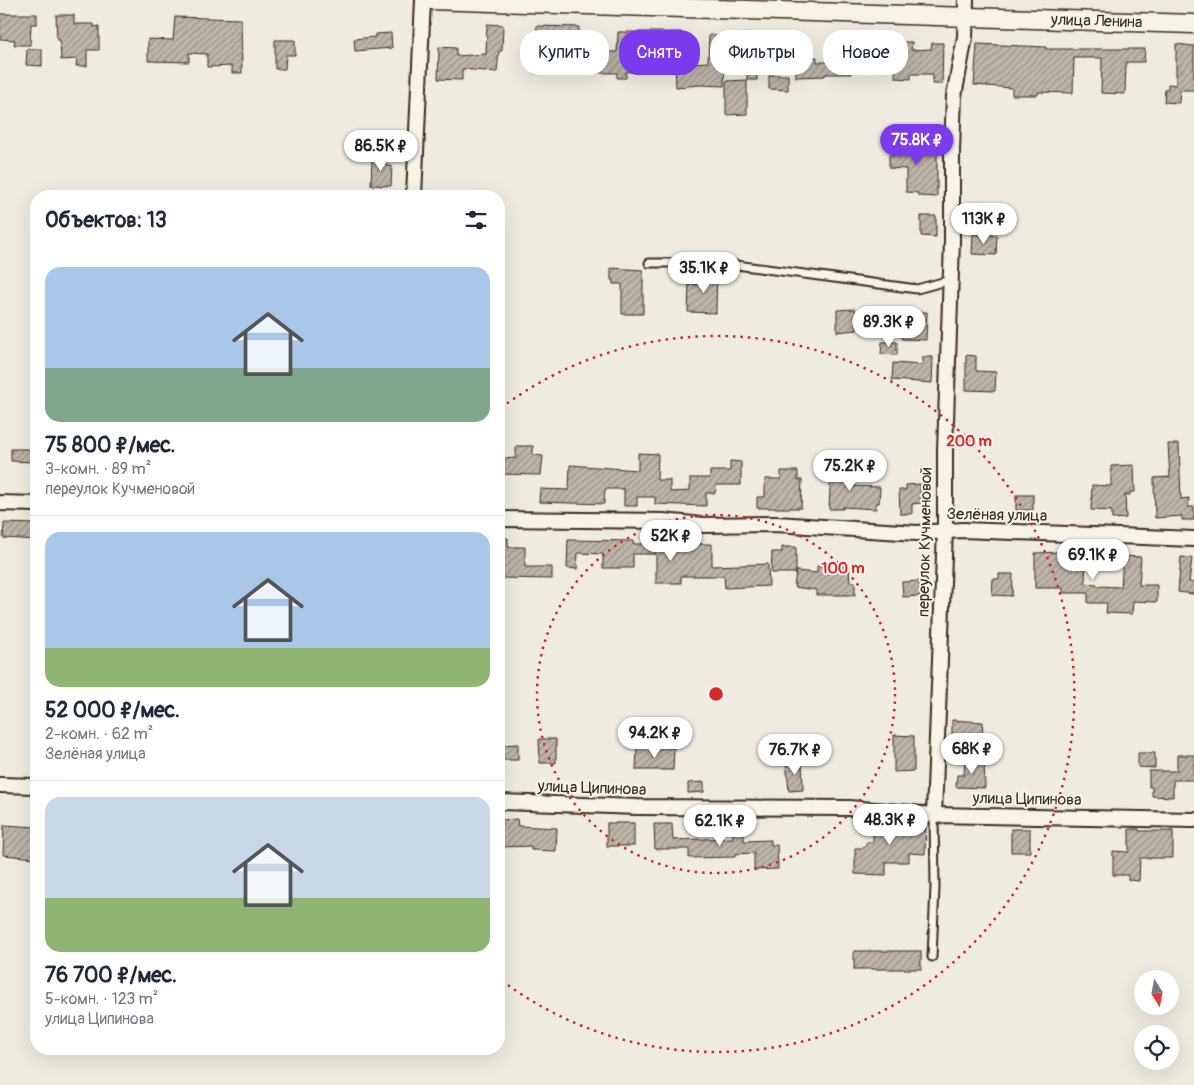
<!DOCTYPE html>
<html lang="ru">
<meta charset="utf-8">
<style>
:root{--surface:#fff;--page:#f2f2f3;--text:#1f2937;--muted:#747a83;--line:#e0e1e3;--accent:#7c3aed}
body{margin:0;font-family:Pangolin,sans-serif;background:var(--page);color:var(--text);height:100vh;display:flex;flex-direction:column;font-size:19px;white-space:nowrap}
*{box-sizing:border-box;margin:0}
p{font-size:16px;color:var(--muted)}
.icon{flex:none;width:28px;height:28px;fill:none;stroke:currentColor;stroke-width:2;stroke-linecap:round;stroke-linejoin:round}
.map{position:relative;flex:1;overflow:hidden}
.details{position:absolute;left:30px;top:190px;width:475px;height:865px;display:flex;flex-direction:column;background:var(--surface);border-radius:20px;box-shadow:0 5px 20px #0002}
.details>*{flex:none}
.top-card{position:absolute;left:520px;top:30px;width:475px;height:45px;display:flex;gap:10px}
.needle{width:32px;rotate:169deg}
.tools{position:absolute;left:1134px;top:970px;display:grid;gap:10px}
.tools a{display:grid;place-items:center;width:45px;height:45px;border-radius:50%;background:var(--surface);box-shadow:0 5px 20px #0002;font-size:25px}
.price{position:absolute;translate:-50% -42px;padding:0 11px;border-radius:18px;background:#fff;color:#222;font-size:16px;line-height:32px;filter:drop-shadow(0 1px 2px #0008)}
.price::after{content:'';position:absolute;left:50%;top:30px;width:15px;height:11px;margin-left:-8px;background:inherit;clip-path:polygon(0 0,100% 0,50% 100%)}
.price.selected{background:var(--accent);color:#fff}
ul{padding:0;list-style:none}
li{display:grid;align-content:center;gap:10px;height:265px;padding:0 15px}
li+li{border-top:1px solid var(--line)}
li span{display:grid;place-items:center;height:155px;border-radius:15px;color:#555}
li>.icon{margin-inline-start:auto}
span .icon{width:90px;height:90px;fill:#fffc;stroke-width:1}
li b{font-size:21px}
h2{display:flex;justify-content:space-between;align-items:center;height:60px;padding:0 15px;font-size:21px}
.tag{padding:0 18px;border-radius:20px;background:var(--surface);box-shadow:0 5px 20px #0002;font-size:18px;line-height:45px}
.tag.selected{background:var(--accent);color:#fff}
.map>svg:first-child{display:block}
.building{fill:url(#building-hatch);stroke:#3b2a1e}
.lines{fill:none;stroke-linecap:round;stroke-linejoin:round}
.service-casing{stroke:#3b2a1e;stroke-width:11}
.minor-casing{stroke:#3b2a1e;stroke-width:18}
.tertiary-casing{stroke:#3b2a1e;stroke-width:21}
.service{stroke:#f7f3e8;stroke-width:7}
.minor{stroke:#f7f3e8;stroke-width:14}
.tertiary{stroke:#f7f3e8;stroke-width:18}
.ring{fill:none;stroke:#d62828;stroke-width:2.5;stroke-dasharray:2.5 5}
.labels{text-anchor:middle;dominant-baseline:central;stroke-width:4;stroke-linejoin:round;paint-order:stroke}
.street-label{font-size:16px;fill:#3b2a1e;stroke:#f7f3e8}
.centre{fill:#d62828;stroke:#f7f3e8;stroke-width:2.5}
.ring-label{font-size:15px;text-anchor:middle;font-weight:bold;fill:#d62828;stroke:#f7f3e8;stroke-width:4;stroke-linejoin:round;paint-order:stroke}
</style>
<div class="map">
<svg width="1194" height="1085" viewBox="0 0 1194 1085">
<defs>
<pattern id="building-hatch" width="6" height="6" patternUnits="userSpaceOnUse" patternTransform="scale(1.25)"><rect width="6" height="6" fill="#bdb5aa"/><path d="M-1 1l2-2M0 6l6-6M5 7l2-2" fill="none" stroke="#9b938a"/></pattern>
</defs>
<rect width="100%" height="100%" fill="#efebe0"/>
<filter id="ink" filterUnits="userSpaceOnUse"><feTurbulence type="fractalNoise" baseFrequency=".02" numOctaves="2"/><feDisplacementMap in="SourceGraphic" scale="10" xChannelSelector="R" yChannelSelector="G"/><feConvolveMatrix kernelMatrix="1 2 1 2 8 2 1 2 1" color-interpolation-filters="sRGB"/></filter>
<g filter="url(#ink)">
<g class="building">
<polygon points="0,14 37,14 37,24 31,24 30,45 14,45 15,40 0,39"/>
<polygon points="56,15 74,15 74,24 94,24 94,27 99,26 99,50 87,50 87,66 76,66 77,59 61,60 60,40 57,40"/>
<polygon points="175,17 241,19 242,73 232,73 232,66 207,67 207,54 189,53 189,62 148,61 148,39 173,40"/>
<polygon points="487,24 503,25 502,51 499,51 497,72 462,69 462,80 438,79 439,47 456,48 456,56 486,54"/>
<polygon points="537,26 579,27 578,51 617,52 618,32 681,32 682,63 655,64 655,71 626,72 626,78 617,78 617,73 564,72 564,75 534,73"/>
<polygon points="391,33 392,48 355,51 354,39 375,37 375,34"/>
<polygon points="741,34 757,34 757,80 747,80 747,51 725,51 724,86 701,85 676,87 675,64 708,62 709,35 741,37"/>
<polygon points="275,40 295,40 295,55 286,55 285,69 275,69"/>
<polygon points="847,42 912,42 911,50 931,49 932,43 943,43 942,84 932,84 933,74 911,74 911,79 895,78 896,57 866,57 866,62 851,62 851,74 825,74 825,76 796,77 796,58 817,57 817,62 836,62 836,54 847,54"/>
<polygon points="977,44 1046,47 1046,49 1145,49 1144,62 1126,62 1125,94 1101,93 1102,58 1074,58 1073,93 1038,92 1038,95 1012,95 1012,88 974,85"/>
<polygon points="1176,44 1194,46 1194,90 1180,90 1179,103 1164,102 1165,89 1168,89 1168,84 1176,85"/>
<polygon points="27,49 42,49 42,66 26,65"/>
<polygon points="769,75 788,75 788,90 769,89"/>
<polygon points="747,80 747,114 726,115 726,81"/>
<polygon points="894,142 937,142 937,197 918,196 918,193 906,192 906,169 889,168 889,155 894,155"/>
<polygon points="372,157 387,158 386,166 392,166 391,186 371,185"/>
<polygon points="921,216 936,216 936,237 921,236"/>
<polygon points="973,234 997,235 996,255 972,254"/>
<polygon points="611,268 643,270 643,314 622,314 622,284 613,284 613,280 611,280"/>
<polygon points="704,268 717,268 716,313 688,312 689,284 703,285"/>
<polygon points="855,309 857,330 837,332 837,310"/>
<polygon points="902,312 927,312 926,340 902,339"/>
<polygon points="882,342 897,342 897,355 881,354"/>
<polygon points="966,355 976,356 976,371 996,372 995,391 966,390"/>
<polygon points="923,357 933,357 932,383 892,380 893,363 923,365"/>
<polygon points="1168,444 1179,444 1181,499 1189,498 1188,507 1194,507 1194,520 1182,520 1182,516 1155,518 1154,478 1170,477"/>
<polygon points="516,446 533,446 533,455 543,456 541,475 499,474 499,459 516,458"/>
<polygon points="11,449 34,449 33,462 11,461"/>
<polygon points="638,453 658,454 657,480 670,480 670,492 690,491 690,478 710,478 710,471 730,471 730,461 741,462 741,485 716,485 715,493 706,493 706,506 655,504 655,497 637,497 637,506 624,506 624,489 605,489 604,504 539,502 540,489 569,490 570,465 638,470"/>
<polygon points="1134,465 1135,492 1130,492 1130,495 1125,495 1126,518 1112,519 1112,511 1091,510 1092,485 1111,486 1111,466"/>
<polygon points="831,467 853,468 852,486 880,487 879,503 876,503 876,509 843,507 843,509 829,509"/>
<polygon points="781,471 798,471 798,480 802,480 801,508 757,508 757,497 765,497 765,479 781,479"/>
<polygon points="920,484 921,503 912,504 912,514 900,514 899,490 906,490 906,485"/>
<rect x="1016" y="495" width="17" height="15"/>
<polygon points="4,523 36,524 36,540 3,538"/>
<polygon points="499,538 508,538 508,547 525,547 525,567 552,567 552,579 499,578"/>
<polygon points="568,540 633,541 633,544 712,544 712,566 768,564 769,586 725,588 724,576 681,576 681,583 656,583 656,554 633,554 633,568 603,568 603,554 578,553 577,569 567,568"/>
<polygon points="782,547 796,547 796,573 771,573 772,552 782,552"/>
<polygon points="1064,552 1086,553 1085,583 1097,584 1096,586 1121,587 1123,556 1141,557 1139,585 1157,585 1157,602 1133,601 1132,614 1106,613 1107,603 1088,603 1088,593 1063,593 1063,588 1035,588 1035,553"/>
<polygon points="1181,557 1192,558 1189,582 1194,583 1194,594 1178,592"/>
<polygon points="817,566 831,566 831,570 849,569 850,582 855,582 855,595 816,595 816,590 794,587 796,571 817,573"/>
<polygon points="999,574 1013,574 1012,596 992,595 993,579 999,579"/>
<polygon points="919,581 920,596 903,597 902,582"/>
<polygon points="952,720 983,722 982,736 952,735"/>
<polygon points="894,735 914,736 914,771 894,772"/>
<polygon points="539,739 556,739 556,763 540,763"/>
<polygon points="518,744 518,760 499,760 499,745"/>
<polygon points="637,747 674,748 673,770 636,770"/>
<polygon points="1138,753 1155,753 1155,768 1138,767"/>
<polygon points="1177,755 1194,755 1194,780 1173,780 1173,797 1152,796 1152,787 1149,787 1149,771 1177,771"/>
<polygon points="965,760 984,761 985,788 956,787 957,775 964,775"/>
<polygon points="786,762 802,762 803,790 789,791"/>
<polygon points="704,782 704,792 688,793 688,783"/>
<polygon points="517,819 518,826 557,828 556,851 531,850 531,846 502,847 502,838 499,838 502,820"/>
<polygon points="873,820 926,823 925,854 909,853 909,862 886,862 886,875 855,874 855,848 864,848 867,842 873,842"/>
<rect x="607" y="823" width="27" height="23"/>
<polygon points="654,824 672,824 673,840 733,838 733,830 744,830 744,841 771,840 771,845 777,845 778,869 754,870 754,853 735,854 735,857 689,858 689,849 655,849"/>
<polygon points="4,825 36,827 36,858 3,855"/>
<rect x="1011" y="829" width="19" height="23"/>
<polygon points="1129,829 1139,829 1139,831 1173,831 1173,858 1140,858 1139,881 1128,880 1128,875 1113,875 1113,851 1129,852"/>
<rect x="854" y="951" width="67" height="18"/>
</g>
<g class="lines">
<defs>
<g id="service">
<polyline points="649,263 721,263 917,289 950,280"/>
<polyline points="932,957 935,887 934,815"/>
</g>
<g id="minor">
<polyline points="414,196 423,0"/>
<polyline points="0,503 36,504"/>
<polyline points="499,519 663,521 703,525 776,524 917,533 963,530 1194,539"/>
<polyline points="0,785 36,786"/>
<polyline points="499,802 637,807 849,808 934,815 1194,820"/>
<polyline points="934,815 945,530 945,450 952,242 952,150 954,96 965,37 966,0"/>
</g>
<g id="tertiary">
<path id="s1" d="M429 0 1194 24"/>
</g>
</defs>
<use href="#service" class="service-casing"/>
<use href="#minor" class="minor-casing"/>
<use href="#tertiary" class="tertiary-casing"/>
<use href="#service" class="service"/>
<use href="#minor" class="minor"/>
<use href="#tertiary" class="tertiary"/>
</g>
</g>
<g class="ring">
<circle cx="716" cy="694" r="179"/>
<path d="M501 408A358 358 0 1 1 501 980"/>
</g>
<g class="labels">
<g class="street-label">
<text stroke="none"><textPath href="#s1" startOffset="668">улица Ленина</textPath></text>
<text transform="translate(997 515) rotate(1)">Зелёная улица</text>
<text transform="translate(925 542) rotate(-89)">переулок Кучменовой</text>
<text transform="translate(592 788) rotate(2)">улица Ципинова</text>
<text transform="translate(1027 799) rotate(1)">улица Ципинова</text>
</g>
</g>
<circle cx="716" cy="694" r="8" class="centre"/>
<g class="ring-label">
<text x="969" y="446">200 m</text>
<text x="843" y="573">100 m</text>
</g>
</svg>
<div class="tools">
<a><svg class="needle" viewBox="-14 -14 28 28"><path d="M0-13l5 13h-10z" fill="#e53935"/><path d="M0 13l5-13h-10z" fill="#747a83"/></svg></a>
<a><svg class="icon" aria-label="locate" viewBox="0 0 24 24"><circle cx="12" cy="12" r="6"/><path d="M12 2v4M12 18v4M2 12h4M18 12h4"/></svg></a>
</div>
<b class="price selected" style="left:917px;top:166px">75.8K ₽</b>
<b class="price" style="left:381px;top:172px">86.5K ₽</b>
<b class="price" style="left:984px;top:245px">113K ₽</b>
<b class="price" style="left:704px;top:294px">35.1K ₽</b>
<b class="price" style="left:889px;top:348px">89.3K ₽</b>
<b class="price" style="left:850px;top:492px">75.2K ₽</b>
<b class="price" style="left:671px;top:562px">52K ₽</b>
<b class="price" style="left:1093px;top:581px">69.1K ₽</b>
<b class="price" style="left:655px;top:759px">94.2K ₽</b>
<b class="price" style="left:972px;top:775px">68K ₽</b>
<b class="price" style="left:795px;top:776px">76.7K ₽</b>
<b class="price" style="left:890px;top:846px">48.3K ₽</b>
<b class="price" style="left:720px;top:847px">62.1K ₽</b>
<div class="top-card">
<a class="tag">Купить</a>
<a class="tag selected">Снять</a>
<a class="tag">Фильтры</a>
<a class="tag">Новое</a>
</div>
<section class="details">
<h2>Объектов: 13<svg class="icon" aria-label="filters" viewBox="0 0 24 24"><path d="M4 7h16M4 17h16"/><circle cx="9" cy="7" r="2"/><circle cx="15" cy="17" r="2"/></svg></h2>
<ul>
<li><span style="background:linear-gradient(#a9c7e8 65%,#7fa58c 0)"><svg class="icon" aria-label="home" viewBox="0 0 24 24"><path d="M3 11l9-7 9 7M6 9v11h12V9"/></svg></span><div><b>75 800 ₽/мес.</b><p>3-комн. · 89 m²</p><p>переулок Кучменовой</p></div></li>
<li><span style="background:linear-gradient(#a9c7e8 75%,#8fb573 0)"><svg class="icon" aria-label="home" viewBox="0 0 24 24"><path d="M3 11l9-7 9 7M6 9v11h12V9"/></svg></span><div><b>52 000 ₽/мес.</b><p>2-комн. · 62 m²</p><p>Зелёная улица</p></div></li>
<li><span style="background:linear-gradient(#c9d6e8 65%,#8fb573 0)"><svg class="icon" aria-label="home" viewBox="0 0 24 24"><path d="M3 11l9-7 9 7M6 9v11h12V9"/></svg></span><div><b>76 700 ₽/мес.</b><p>5-комн. · 123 m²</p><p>улица Ципинова</p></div></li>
</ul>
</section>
</div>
